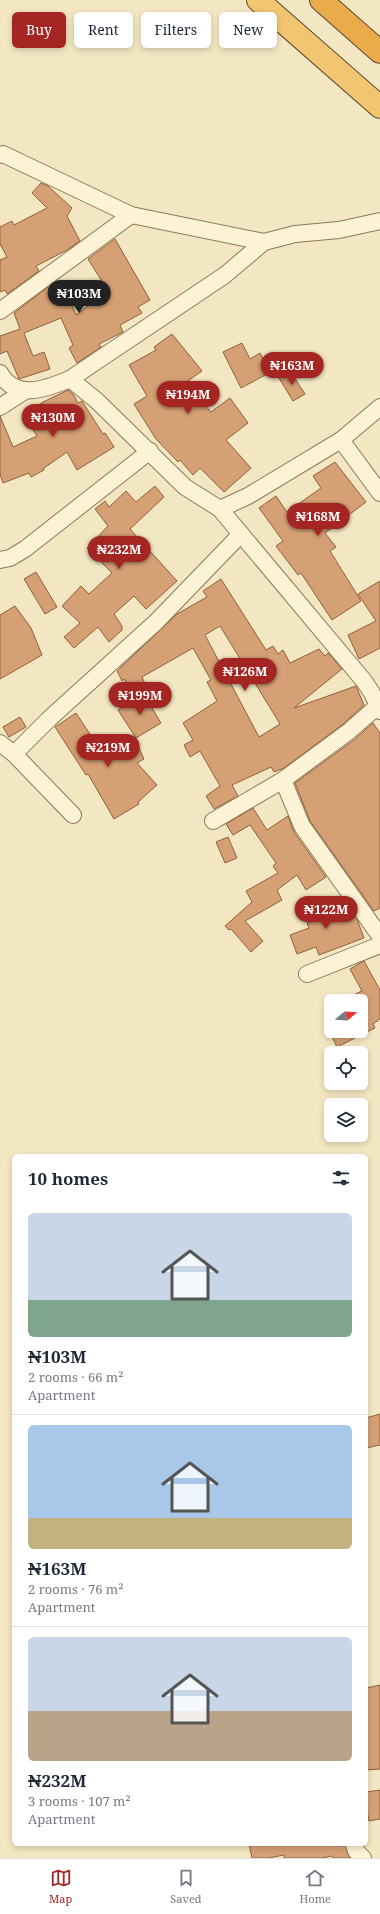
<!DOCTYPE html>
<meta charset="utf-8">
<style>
:root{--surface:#fff;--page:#f6f6f7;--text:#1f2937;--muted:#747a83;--line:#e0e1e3;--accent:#a42521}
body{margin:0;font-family:"Noto Serif",serif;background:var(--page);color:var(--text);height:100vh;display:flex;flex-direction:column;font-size:15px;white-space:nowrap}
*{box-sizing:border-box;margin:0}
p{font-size:13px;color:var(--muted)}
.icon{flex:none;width:22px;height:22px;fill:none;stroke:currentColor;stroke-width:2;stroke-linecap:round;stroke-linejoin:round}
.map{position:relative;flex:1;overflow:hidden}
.sheet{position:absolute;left:12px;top:1154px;width:356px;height:692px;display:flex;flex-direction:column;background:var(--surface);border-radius:6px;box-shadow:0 2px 6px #0003}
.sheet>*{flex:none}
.hud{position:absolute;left:12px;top:12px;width:356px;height:36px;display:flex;gap:8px}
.needle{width:26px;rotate:72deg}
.controls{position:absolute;left:324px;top:994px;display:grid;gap:8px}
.controls a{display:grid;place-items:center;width:44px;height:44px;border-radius:6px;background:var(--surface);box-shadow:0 2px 6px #0003;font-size:20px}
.price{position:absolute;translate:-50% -34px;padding:0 9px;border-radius:14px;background:var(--accent);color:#fff;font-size:13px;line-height:26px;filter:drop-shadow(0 1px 2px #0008)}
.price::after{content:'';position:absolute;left:50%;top:24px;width:12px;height:9px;margin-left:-6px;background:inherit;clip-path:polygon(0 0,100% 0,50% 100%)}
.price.on{background:#222;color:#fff}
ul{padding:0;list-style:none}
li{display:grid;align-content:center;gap:8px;height:212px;padding:0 16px}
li+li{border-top:1px solid var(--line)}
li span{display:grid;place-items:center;height:124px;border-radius:6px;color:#555}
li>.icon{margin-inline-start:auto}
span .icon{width:72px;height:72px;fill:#fffc;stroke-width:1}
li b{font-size:17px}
h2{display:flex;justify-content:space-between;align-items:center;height:48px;padding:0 16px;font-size:17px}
.pill{padding:0 14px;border-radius:6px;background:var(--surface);box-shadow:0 2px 6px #0003;font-size:14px;line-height:36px}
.pill.on{background:var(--accent);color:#fff}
.tab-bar{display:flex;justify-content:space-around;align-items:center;height:56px;border-top:1px solid var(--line);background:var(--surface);font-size:11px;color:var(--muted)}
.tab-bar a{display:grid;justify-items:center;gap:2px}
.tab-bar .on{color:var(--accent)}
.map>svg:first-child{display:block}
.building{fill:#d5a074;stroke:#91603a;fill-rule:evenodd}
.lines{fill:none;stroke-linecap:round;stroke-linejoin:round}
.minor-casing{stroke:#8f7757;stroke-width:18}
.trunk-casing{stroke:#5c442c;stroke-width:24}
.motorway-casing{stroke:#5c442c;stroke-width:24}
.minor{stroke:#fcf3d7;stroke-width:16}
.trunk{stroke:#f2c571;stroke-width:22}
.motorway{stroke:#eaab4b;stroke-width:22}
</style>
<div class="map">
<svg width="380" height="1858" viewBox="0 0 380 1858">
<rect width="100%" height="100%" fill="#f3e6c2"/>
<g class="building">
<polygon points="41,183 48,186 72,208 67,216 80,241 67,250 36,266 39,271 7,294 5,290 0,292 0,260 7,257 0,244 0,227 12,221 14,225 47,208 32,193"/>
<polygon points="115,239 150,300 138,307 142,313 120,325 123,332 99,344 101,347 77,363 69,348 73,345 61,318 24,333 33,356 44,352 50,369 19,379 7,351 0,354 0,336 20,329 14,313 48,287 51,292 63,286 76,315 108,291 88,259"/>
<polygon points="172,334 202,371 185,383 211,412 230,398 248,423 226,440 251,468 224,492 200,468 193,475 180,460 178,462 156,439 134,404 147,396 129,365 156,350 154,347"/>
<polygon points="242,343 250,359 260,353 271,372 241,388 223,352"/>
<polygon points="290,371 305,394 293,401 279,378"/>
<polygon points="68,390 73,394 78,403 82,401 103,434 105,433 114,447 77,470 67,452 44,468 44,470 31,477 29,473 3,483 0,474 0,416 13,447 37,436 23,415 43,402"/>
<polygon points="335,462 366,502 325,533 336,547 330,551 361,601 332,620 301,573 298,575 276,546 283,541 259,508 276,496 287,512 321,488 313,476"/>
<polygon points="155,486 164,497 130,529 177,581 146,609 134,596 114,614 122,626 122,630 109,642 98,627 74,648 64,637 80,623 62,606 81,586 89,594 112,573 87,548 108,526 95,509 105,501 109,507 126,491 136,502"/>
<polygon points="36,572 57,607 45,614 24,579"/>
<path d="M221 579 266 650 273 646 278 654 283 650 290 663 319 649 325 656 328 653 342 669 294 708 356 686 364 705 342 725 284 768 274 772 271 767 232 785 238 796 214 809 206 796 220 786 200 751 190 757 184 745 193 740 183 723 217 701 207 682 211 680 193 648 142 677 147 688 132 695 124 679 122 681 117 671 177 614 207 597 203 591ZM220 626 280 724 259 737 205 635Z"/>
<polygon points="380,581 380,648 359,659 348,635 376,621 358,594"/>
<polygon points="15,606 31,628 42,655 0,679 0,615"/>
<polygon points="144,695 161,723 136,738 118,710"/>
<polygon points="76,713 105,757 136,742 144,759 137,763 157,785 138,802 139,804 114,819 88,774 86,775 55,727"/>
<polygon points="20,717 26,727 9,737 3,727"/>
<polygon points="373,723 380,733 380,908 374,911 310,821 295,783 354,740"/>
<polygon points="253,808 267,830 288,816 294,832 326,877 306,890 297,875 277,890 282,900 245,921 263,941 251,952 231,929 229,930 225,926 252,902 246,891 278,873 273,866 276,863 250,825 233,835 226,824"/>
<polygon points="228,837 237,858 225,863 216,842"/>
<polygon points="315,897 326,917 348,908 357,919 364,938 319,955 316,947 297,954 290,935 309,928 307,923 310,922 301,904"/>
<polygon points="364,961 380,990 380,1019 373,1024 375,1028 337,1047 329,1031 361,1031 361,1001 340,1001 362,991 350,969"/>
<polygon points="380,1414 380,1445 366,1448 366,1418"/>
<polygon points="380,1685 380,1769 366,1770 366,1688"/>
<polygon points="380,1790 380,1819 369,1821 366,1805 366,1792"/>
<polygon points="249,1844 345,1844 350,1858 333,1858 332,1856 322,1858 284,1858 284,1855 269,1858 252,1858"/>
</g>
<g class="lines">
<defs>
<g id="minor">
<polyline points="0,155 3,154 131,215 264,242"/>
<polyline points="0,311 131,215"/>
<path d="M0 373C16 401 46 389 70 379L225 275 264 242 295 234 339 230 380 221"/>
<polyline points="70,379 96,400 185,487 220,509 364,681 372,693 380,711"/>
<polyline points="0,407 25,391"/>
<polyline points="341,440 380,493"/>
<polyline points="220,509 248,496 341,440 380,407"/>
<polyline points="0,560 10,558 25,549 150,451"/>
<polyline points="0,743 14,754 73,815"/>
<polyline points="14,754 49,719 156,622 241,534"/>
<polyline points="283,780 302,826 380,936"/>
<polyline points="213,821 283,780 348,732 380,704"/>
<polyline points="307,974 380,945"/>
<polyline points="354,1844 356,1851 363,1858"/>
</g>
<polyline id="trunk" points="258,0 380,107"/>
<polyline id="motorway" points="321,0 380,52"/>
</defs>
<use href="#minor" class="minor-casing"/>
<use href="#trunk" class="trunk-casing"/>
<use href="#motorway" class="motorway-casing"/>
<use href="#minor" class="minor"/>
<use href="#trunk" class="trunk"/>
<use href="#motorway" class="motorway"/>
</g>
</svg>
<div class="controls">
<a><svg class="needle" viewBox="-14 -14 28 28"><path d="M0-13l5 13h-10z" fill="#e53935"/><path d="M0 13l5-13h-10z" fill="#747a83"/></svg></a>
<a><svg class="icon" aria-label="locate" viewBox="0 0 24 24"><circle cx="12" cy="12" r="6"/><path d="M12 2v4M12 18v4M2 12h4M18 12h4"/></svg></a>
<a><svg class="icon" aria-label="layers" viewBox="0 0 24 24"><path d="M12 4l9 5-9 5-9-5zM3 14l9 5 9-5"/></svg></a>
</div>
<b class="price on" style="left:79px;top:314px">₦103M</b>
<b class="price" style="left:292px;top:386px">₦163M</b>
<b class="price" style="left:188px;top:415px">₦194M</b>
<b class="price" style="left:53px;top:438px">₦130M</b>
<b class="price" style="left:318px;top:537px">₦168M</b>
<b class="price" style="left:119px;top:570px">₦232M</b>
<b class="price" style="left:245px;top:692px">₦126M</b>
<b class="price" style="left:140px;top:716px">₦199M</b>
<b class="price" style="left:108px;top:768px">₦219M</b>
<b class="price" style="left:326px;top:930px">₦122M</b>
<div class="hud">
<a class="pill on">Buy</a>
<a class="pill">Rent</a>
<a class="pill">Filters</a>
<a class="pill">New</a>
</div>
<section class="sheet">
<h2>10 homes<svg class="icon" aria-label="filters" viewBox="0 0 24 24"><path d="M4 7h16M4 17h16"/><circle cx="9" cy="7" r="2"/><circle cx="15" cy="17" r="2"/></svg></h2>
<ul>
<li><span style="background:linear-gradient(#c9d6e8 70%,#7fa58c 0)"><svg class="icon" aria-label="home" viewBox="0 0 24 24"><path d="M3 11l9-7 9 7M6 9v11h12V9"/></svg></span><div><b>₦103M</b><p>2 rooms · 66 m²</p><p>Apartment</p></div></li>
<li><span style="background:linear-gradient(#a9c7e8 75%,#c2b280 0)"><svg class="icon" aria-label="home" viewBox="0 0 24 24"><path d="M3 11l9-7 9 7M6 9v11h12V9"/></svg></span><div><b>₦163M</b><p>2 rooms · 76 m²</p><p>Apartment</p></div></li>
<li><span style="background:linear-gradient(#c9d6e8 60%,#b9a48a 0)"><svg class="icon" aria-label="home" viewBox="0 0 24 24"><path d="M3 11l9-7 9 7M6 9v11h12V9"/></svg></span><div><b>₦232M</b><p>3 rooms · 107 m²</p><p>Apartment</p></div></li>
</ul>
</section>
</div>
<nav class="tab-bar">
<a class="on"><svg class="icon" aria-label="map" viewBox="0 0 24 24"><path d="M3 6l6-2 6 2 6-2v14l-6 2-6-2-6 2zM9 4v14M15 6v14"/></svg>Map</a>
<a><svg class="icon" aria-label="saved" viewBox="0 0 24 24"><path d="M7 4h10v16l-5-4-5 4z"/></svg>Saved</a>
<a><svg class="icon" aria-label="home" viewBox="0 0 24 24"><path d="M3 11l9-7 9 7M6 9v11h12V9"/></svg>Home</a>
</nav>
